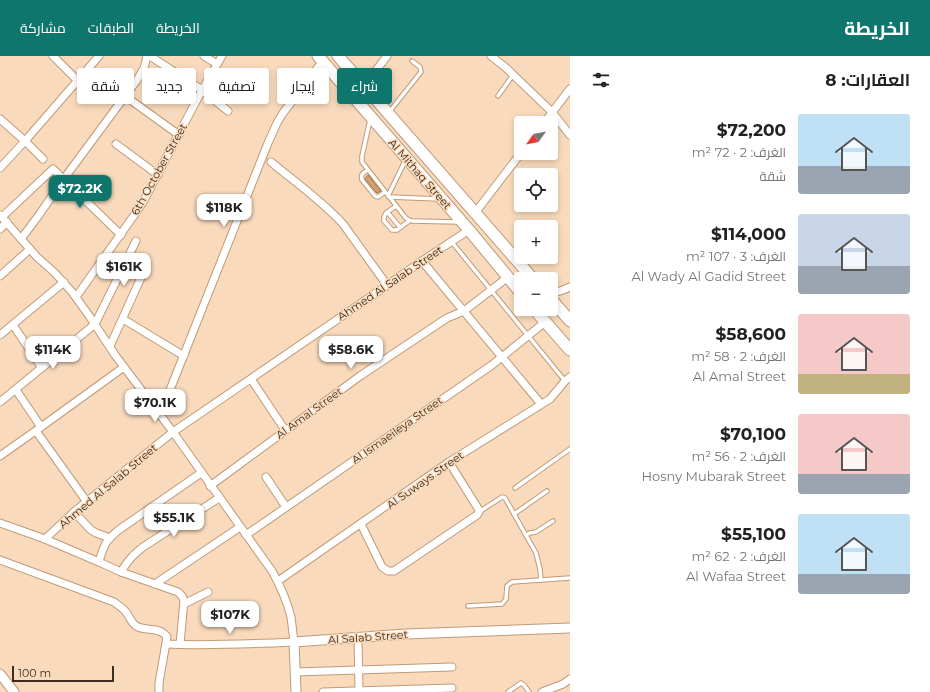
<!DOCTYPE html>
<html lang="ar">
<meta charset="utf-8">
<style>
:root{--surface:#fff;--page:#f6f6f6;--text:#222;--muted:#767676;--accent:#0f766e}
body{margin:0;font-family:Montserrat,Cairo,sans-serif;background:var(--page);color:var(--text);direction:rtl;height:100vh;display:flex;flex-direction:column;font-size:15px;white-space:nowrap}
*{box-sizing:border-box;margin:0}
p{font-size:13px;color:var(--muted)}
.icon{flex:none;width:22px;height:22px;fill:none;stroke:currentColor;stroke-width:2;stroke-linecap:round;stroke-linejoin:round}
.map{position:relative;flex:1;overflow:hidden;direction:ltr}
.panel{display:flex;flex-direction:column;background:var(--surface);width:360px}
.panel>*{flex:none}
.banner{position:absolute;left:12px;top:12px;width:380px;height:36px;direction:rtl;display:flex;gap:8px}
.needle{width:26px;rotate:237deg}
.fabs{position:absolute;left:514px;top:60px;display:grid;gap:8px}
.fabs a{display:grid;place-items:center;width:44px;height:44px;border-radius:4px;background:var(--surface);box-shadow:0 2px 6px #0003;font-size:20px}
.scale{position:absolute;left:12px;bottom:10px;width:102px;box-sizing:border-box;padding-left:4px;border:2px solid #3b2c1d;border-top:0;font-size:11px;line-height:14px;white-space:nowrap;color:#3b2c1d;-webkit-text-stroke:3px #f9dabc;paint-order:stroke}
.price{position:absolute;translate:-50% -34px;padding:0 9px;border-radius:8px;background:#fff;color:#222;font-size:13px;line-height:26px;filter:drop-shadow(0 1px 2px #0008)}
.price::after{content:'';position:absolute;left:50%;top:24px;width:12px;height:9px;margin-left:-6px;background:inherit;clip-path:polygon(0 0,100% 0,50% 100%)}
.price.current{background:var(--accent);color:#fff}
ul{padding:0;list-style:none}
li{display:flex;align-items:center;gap:12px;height:100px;padding:0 20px}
li span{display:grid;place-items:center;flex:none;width:112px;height:80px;border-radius:4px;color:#555}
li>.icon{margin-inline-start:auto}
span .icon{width:48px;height:48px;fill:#fffc;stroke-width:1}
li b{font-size:17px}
h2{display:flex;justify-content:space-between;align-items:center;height:48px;padding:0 20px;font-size:17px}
.pill{padding:0 14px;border-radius:4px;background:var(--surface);box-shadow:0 2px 6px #0003;font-size:14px;line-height:36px}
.pill.current{background:var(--accent);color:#fff}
header{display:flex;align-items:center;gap:24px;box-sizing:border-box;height:56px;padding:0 20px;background:var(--accent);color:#fff}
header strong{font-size:19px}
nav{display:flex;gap:22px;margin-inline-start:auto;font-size:14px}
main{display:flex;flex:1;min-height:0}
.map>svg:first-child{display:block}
.building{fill:#d4a16e;stroke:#967451;filter:url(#shadow)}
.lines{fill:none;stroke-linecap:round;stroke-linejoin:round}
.service-casing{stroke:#bf9a77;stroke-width:5.5}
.minor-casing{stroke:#bf9a77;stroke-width:9}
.tertiary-casing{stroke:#bf9a77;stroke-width:11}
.primary-casing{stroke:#bf9a77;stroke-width:13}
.service{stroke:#fff;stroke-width:3.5}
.minor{stroke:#fff;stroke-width:7}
.tertiary{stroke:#fff;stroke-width:9}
.primary{stroke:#fff;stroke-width:11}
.labels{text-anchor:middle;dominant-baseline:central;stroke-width:3;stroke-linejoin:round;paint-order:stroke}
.street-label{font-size:11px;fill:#3b2c1d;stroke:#f9dabc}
</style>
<header>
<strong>الخريطة</strong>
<nav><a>الخريطة</a><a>الطبقات</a><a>مشاركة</a></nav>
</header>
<main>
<section class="panel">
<h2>العقارات: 8<svg class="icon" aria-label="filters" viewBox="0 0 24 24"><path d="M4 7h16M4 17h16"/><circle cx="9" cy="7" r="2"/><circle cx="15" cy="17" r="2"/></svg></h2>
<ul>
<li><span style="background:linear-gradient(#bfe0f5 65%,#9aa5b1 0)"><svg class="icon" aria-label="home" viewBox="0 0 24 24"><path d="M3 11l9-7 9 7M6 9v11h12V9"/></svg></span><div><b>$72,200</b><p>الغرف: 2 · 72 m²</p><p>شقة</p></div></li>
<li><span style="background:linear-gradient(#c9d6e8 65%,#9aa5b1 0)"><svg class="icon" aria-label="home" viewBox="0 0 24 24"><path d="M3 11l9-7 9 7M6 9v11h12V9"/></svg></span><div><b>$114,000</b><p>الغرف: 3 · 107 m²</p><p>Al Wady Al Gadid Street</p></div></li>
<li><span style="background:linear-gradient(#f6c9c9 75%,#c2b280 0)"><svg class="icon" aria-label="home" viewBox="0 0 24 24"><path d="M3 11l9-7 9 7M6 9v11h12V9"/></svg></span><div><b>$58,600</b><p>الغرف: 2 · 58 m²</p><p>Al Amal Street</p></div></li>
<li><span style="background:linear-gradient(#f6c9c9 75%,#9aa5b1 0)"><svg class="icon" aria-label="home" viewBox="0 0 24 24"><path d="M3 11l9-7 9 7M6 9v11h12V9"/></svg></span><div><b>$70,100</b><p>الغرف: 2 · 56 m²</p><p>Hosny Mubarak Street</p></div></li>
<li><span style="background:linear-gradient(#bfe0f5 75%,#9aa5b1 0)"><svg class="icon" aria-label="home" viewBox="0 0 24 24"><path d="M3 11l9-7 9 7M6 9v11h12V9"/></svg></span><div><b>$55,100</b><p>الغرف: 2 · 62 m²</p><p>Al Wafaa Street</p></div></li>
</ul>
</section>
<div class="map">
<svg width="570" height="636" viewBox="0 0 570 636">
<defs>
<filter id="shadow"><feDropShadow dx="2" dy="-2" stdDeviation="1" flood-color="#0004"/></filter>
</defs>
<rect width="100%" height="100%" fill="#f9dabc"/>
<polygon class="building" points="368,119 381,135 377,137 365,123"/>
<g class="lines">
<defs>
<g id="service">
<polyline points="498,40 513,19"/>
<polyline points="390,55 421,16 420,11 412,5"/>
<polyline points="370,64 362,100 362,106 405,161 407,163 412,165 459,166"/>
<path d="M368 114C364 116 360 118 362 124L375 140 378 141 385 136"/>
<polyline points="388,140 406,103"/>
<polyline points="389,141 439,143"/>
<polyline points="396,150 386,157 384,161 384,165 392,174 397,174 409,165"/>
<polyline points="387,156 400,171"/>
<polyline points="451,185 565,325"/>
<polyline points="515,432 570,393"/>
<polyline points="479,456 502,441 505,442 536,497 540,513 541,524"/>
<polyline points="514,458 547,435"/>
<polyline points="526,479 530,477 536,476 553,465"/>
<polyline points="468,550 502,548 506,543 507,530 512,526 570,522"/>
<polyline points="508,636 521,627 524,629 529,636"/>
</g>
<g id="minor">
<polyline points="53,0 78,25"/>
<polyline points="150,0 202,34 228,55"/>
<polyline points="204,0 217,8"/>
<polyline points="491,0 505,11 552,56 570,79"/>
<polyline points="364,30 387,0"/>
<polyline points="125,40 179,79"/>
<polyline points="0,63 25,85 43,103"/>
<polyline points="544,67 570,33"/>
<polyline points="116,88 158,119"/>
<path d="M271 106C295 126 322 145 343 168L387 229"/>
<polyline points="0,112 25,85 99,0"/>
<polyline points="475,157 521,97"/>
<path d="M0 159 37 201 55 217 72 236 90 261 115 299 173 376 272 515C280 529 287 545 291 561 292 569 293 578 294 586 251 588 208 590 166 588"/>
<polyline points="2,161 53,113 121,179"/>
<polyline points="0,173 7,166"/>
<polyline points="21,183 39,159 63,124 137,24 144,12 147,0"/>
<polyline points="422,205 541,348"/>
<polyline points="0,220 30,193"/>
<polyline points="551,238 563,234 570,231"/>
<polyline points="76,241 135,158 143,146 202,34 222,0"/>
<polyline points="123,263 184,300"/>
<polyline points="13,269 42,312"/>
<polyline points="0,279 64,226"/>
<polyline points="110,290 144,215"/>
<polyline points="251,323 285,374"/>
<polyline points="16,334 41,371"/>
<polyline points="0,346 95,268 136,185"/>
<polyline points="160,359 268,87 277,67 283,57 323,5"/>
<polyline points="36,375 87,446"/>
<polyline points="0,400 41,371 124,311"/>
<polyline points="266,421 286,451"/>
<polyline points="210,430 360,320 447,262 464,255 508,221"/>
<polyline points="74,456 91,474 96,477 110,482"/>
<polyline points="0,467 45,483 99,506 121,516 178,536 182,540 184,545 180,588"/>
<polyline points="361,468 382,511 388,515 394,515 477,459 479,456 479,454 449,406"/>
<polyline points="246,479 492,309 545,266"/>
<polyline points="45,483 74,456 173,376 373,239 422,205 469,174"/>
<path d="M0 504 114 546C118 549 123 552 126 556 130 561 131 568 138 571 147 575 161 571 167 581L159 627V636"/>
<path d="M99 506C104 488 106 484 120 473L201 417"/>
<path d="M121 516C128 504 133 499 143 491L219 442"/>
<polyline points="278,525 449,406 550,343 565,325 570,321"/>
<polyline points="155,528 240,471"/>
<polyline points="184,548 208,536"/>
<polyline points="358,581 359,635"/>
<polyline points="295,616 452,611"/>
<polyline points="323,636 452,632"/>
<polyline points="542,636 563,628 570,623"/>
</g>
<g id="tertiary">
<polyline points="0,618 14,636"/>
<polyline points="296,636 294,586 406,578 570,572"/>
</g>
<g id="primary">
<polyline points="318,0 469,174 521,237"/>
<polyline points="338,0 533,223"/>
<polyline points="551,243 570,265"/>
<polyline points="534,253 570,294"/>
</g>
</defs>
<use href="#service" class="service-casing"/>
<use href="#minor" class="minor-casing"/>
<use href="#tertiary" class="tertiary-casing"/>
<use href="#primary" class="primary-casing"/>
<use href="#service" class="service"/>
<use href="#minor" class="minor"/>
<use href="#tertiary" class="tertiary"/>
<use href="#primary" class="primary"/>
</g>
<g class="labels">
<g class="street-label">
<text transform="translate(159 113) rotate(-61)">6th October Street</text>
<text transform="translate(420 118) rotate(49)">Al Mithaq Street</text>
<text transform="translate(390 227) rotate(-34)">Ahmed Al Salab Street</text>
<text transform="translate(309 357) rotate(-36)">Al Amal Street</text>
<text transform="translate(397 374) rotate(-35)">Al Ismaeileya Street</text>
<text transform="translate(425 424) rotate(-35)">Al Suways Street</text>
<text transform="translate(108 430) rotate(-40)">Ahmed Al Salab Street</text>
<text transform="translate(368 581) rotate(-4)">Al Salab Street</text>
</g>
</g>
</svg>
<div class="fabs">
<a><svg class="needle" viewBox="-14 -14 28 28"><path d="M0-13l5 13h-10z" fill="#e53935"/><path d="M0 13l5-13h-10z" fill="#767676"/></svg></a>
<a><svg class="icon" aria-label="locate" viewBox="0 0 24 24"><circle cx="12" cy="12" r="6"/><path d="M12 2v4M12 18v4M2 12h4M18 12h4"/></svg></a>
<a>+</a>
<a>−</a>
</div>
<div class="scale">100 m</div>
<b class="price current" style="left:80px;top:153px">$72.2K</b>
<b class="price" style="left:224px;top:172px">$118K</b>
<b class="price" style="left:124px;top:231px">$161K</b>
<b class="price" style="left:53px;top:314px">$114K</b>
<b class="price" style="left:351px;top:314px">$58.6K</b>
<b class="price" style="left:155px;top:367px">$70.1K</b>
<b class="price" style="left:174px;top:482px">$55.1K</b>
<b class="price" style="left:230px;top:579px">$107K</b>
<div class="banner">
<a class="pill current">شراء</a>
<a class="pill">إيجار</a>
<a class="pill">تصفية</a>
<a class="pill">جديد</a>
<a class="pill">شقة</a>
</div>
</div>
</main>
